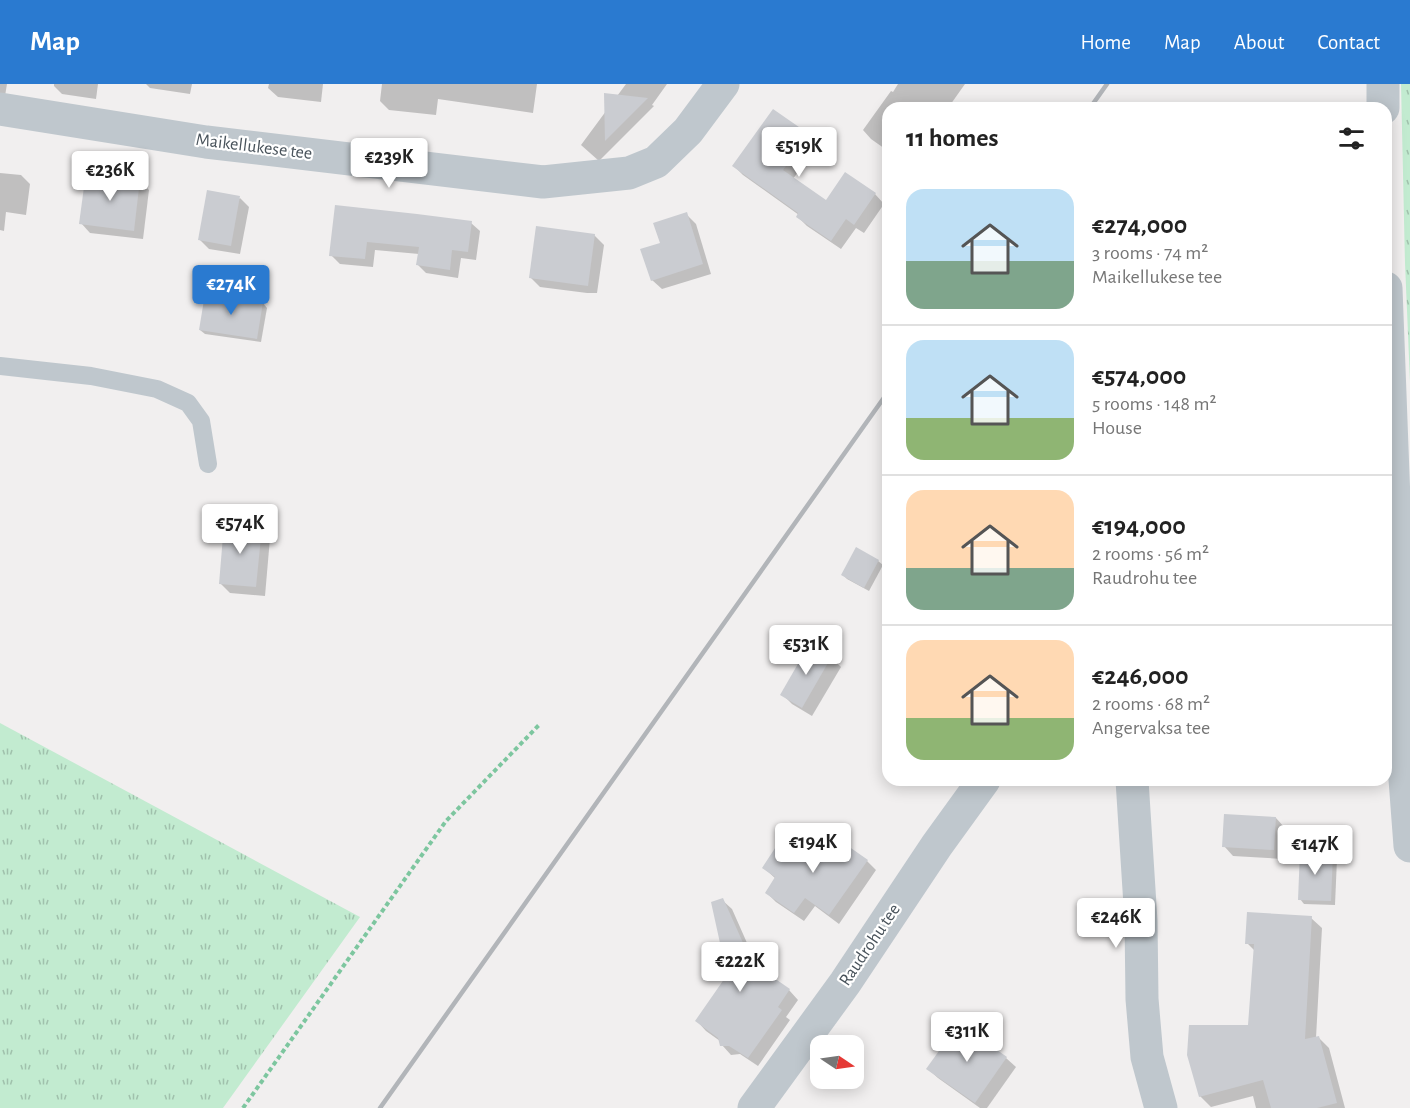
<!DOCTYPE html>
<meta charset="utf-8">
<style>
:root{--surface:#fff;--page:#f2f2f2;--text:#222;--muted:#767676;--line:#e0e0e0;--accent:#2a7ad0}
body{margin:0;font-family:"Alegreya Sans",sans-serif;background:var(--page);color:var(--text);height:100vh;display:flex;flex-direction:column;font-size:22px;white-space:nowrap}
*{box-sizing:border-box;margin:0}
p{font-size:20px;color:var(--muted)}
.icon{flex:none;width:33px;height:33px;fill:none;stroke:currentColor;stroke-width:2;stroke-linecap:round;stroke-linejoin:round}
.map{position:relative;flex:1;overflow:hidden}
.details{position:absolute;left:882px;top:18px;width:510px;height:684px;display:flex;flex-direction:column;background:var(--surface);border-radius:18px;box-shadow:0 3px 15px #0003}
.details>*{flex:none}
.needle{width:39px;rotate:103deg}
.tools{position:absolute;left:810px;top:951px;display:grid;gap:12px}
.tools a{display:grid;place-items:center;width:54px;height:54px;border-radius:12px;background:var(--surface);box-shadow:0 3px 15px #0003;font-size:30px}
.price{position:absolute;translate:-50% -51px;padding:0 14px;border-radius:6px;background:#fff;color:#222;font-size:20px;line-height:39px;filter:drop-shadow(0 2px 3px #0008)}
.price::after{content:'';position:absolute;left:50%;top:36px;width:18px;height:14px;margin-left:-9px;background:inherit;clip-path:polygon(0 0,100% 0,50% 100%)}
.price.active{background:var(--accent);color:#fff}
ul{padding:0;list-style:none}
li{display:flex;align-items:center;gap:18px;height:150px;padding:0 24px}
li+li{border-top:2px solid var(--line)}
li span{display:grid;place-items:center;flex:none;width:168px;height:120px;border-radius:18px;color:#555}
li>.icon{margin-inline-start:auto}
span .icon{width:72px;height:72px;fill:#fffc;stroke-width:1}
li b{font-size:26px}
h2{display:flex;justify-content:space-between;align-items:center;height:72px;padding:0 24px;font-size:26px}
header{display:flex;align-items:center;gap:36px;box-sizing:border-box;height:84px;padding:0 30px;background:var(--accent);color:#fff}
header strong{font-size:28px}
nav{display:flex;gap:33px;margin-inline-start:auto;font-size:21px}
.map>svg:first-child{display:block}
.grass{fill:url(#grass-tufts)}
.shadow{fill:#0003}
.building{fill:#caccd1}
.lines{fill:none;stroke-linecap:round;stroke-linejoin:round}
.path{stroke:#7dc69f;stroke-width:4;stroke-dasharray:4.5 3;stroke-linecap:butt}
.service{stroke:#bfc7cd;stroke-width:18}
.minor{stroke:#bfc7cd;stroke-width:33}
.tertiary{stroke:#bfc7cd;stroke-width:33}
.rail{stroke:#b2b5b9;stroke-width:4.5}
.labels{text-anchor:middle;dominant-baseline:central;stroke-width:4.5;stroke-linejoin:round;paint-order:stroke}
.street-label{font-size:18px;fill:#49535b;stroke:#fff}
</style>
<header>
<strong>Map</strong>
<nav><a>Home</a><a>Map</a><a>About</a><a>Contact</a></nav>
</header>
<div class="map">
<svg width="1410" height="1024" viewBox="0 0 1410 1024">
<defs>
<pattern id="grass-tufts" width="24" height="20" patternUnits="userSpaceOnUse" patternTransform="scale(1.5)"><rect width="24" height="20" fill="#c2ebd0"/><path d="M3 7l-1-3M5 7V3M7 7l1-3M15 17l-1-3M17 17v-4M19 17l1-3" fill="none" stroke="#a0c1ac"/></pattern>
</defs>
<rect width="100%" height="100%" fill="#f1efef"/>
<g class="grass">
<polygon points="1401,0 1410,0 1410,298 1405,179"/>
<polygon points="0,639 360,833 223,1024 0,1024"/>
</g>
<g class="shadow">
<polygon points="0,0 7,0 5,12 0,11"/>
<polygon points="54,0 98,0 96,15 62,10 54,2"/>
<polygon points="146,0 192,0 190,10 150,4"/>
<polygon points="269,0 323,0 321,18 278,13 268,4"/>
<polygon points="382,0 537,0 533,29 438,15 436,31 389,26 380,17"/>
<polygon points="626,0 667,0 652,21 654,22 599,77 581,61"/>
<polygon points="898,0 965,0 948,24 944,24 935,18 930,24 888,24 888,67 871,55 863,46 891,7 893,8"/>
<polygon points="808,51 817,61 793,95 826,118 846,90 875,110 884,120 864,149 856,144 841,165 807,142 798,133 799,131 743,91 734,82"/>
<polygon points="0,89 21,91 30,100 26,131 6,128 4,147 0,146"/>
<polygon points="140,97 149,106 143,155 90,149 81,139"/>
<polygon points="240,114 249,123 240,170 209,165 199,155"/>
<polygon points="336,123 471,139 480,147 476,176 461,174 458,194 426,189 418,181 419,170 375,166 373,183 340,180 331,171"/>
<polygon points="686,130 696,140 711,190 662,205 652,196 662,160"/>
<polygon points="594,151 604,161 597,209 587,209 540,203 531,194"/>
<polygon points="263,219 267,224 261,258 205,250 200,246"/>
<polygon points="261,445 270,454 265,512 230,509 221,500"/>
<polygon points="878,477 883,481 869,507 847,495 843,491"/>
<polygon points="811,561 831,573 841,583 812,632 792,620 782,610"/>
<polygon points="1276,734 1285,744 1283,775 1233,772 1224,762"/>
<polygon points="1332,770 1337,775 1335,821 1304,820 1300,815"/>
<polygon points="810,777 867,777 876,786 839,840 815,822 804,837 776,818 766,808 776,795 764,784"/>
<polygon points="722,816 732,825 759,886 789,906 798,916 786,933 790,936 758,982 740,970 731,971 722,961 720,957 706,947 697,937 728,891"/>
<polygon points="1311,834 1322,844 1316,954 1318,953 1329,964 1345,1024 1256,1024 1253,1012 1211,1023 1200,1012 1250,942 1255,867 1247,859"/>
<polygon points="1006,974 1016,983 987,1024 980,1024 938,994 928,985"/>
</g>
<g class="building">
<polygon points="604,9 648,14 605,57"/>
<polygon points="773,25 809,50 783,86 826,116 845,88 876,109 854,141 846,135 831,157 796,133 798,129 732,82"/>
<polygon points="86,88 140,95 134,147 79,140"/>
<polygon points="207,106 240,112 231,162 198,156"/>
<polygon points="335,121 417,130 472,137 468,168 452,166 450,186 416,181 419,163 367,158 365,175 329,172"/>
<polygon points="687,128 703,180 651,197 640,165 660,159 653,139"/>
<polygon points="536,142 595,150 588,202 529,194"/>
<polygon points="205,210 263,218 257,255 199,246"/>
<polygon points="224,440 262,443 256,503 219,500"/>
<polygon points="856,463 879,476 864,504 841,491"/>
<polygon points="810,559 832,572 802,624 780,611"/>
<polygon points="1224,730 1276,733 1274,766 1222,763"/>
<polygon points="828,748 868,776 829,831 805,814 794,829 765,809 775,793 762,784 781,755 809,775"/>
<polygon points="1300,767 1333,769 1331,817 1298,816"/>
<polygon points="723,814 752,879 790,905 778,923 782,926 748,974 729,962 720,962 718,954 695,937 727,891 711,818"/>
<polygon points="1247,828 1312,832 1305,955 1319,952 1337,1019 1317,1024 1271,1024 1263,996 1199,1013 1187,971 1189,941 1248,941 1254,860 1245,860"/>
<polygon points="959,939 1007,973 975,1019 926,985"/>
</g>
<g class="lines">
<polyline class="path" points="243,1024 446,737 539,641"/>
<polyline class="service" points="0,282 91,292 157,305 188,319 201,337 208,380"/>
<g class="minor">
<polyline points="0,25 206,58 543,98 629,89 656,78 688,47 723,0"/>
<polyline points="1132,696 1141,837 1142,915 1147,973 1161,1024"/>
<polyline points="754,1024 845,899 937,761 984,696"/>
</g>
<g class="tertiary">
<polyline points="1383,0 1383,24"/>
<polyline points="1386,204 1404,682 1410,762"/>
</g>
<g class="rail">
<polyline points="1090,24 1107,0"/>
<polyline points="380,1024 888,308"/>
</g>
</g>
<g class="labels">
<g class="street-label">
<text transform="translate(254 63) rotate(7)">Maikellukese tee</text>
<text transform="translate(870 861) rotate(-56)">Raudrohu tee</text>
</g>
</g>
</svg>
<div class="tools">
<a><svg class="needle" viewBox="-14 -14 28 28"><path d="M0-13l5 13h-10z" fill="#e53935"/><path d="M0 13l5-13h-10z" fill="#767676"/></svg></a>
</div>
<b class="price" style="left:799px;top:94px">€519K</b>
<b class="price" style="left:389px;top:105px">€239K</b>
<b class="price" style="left:110px;top:118px">€236K</b>
<b class="price active" style="left:231px;top:232px">€274K</b>
<b class="price" style="left:240px;top:471px">€574K</b>
<b class="price" style="left:806px;top:592px">€531K</b>
<b class="price" style="left:813px;top:790px">€194K</b>
<b class="price" style="left:1315px;top:792px">€147K</b>
<b class="price" style="left:1116px;top:865px">€246K</b>
<b class="price" style="left:740px;top:909px">€222K</b>
<b class="price" style="left:967px;top:979px">€311K</b>
<section class="details">
<h2>11 homes<svg class="icon" aria-label="filters" viewBox="0 0 24 24"><path d="M4 7h16M4 17h16"/><circle cx="9" cy="7" r="2"/><circle cx="15" cy="17" r="2"/></svg></h2>
<ul>
<li><span style="background:linear-gradient(#bfe0f5 60%,#7fa58c 0)"><svg class="icon" aria-label="home" viewBox="0 0 24 24"><path d="M3 11l9-7 9 7M6 9v11h12V9"/></svg></span><div><b>€274,000</b><p>3 rooms · 74 m²</p><p>Maikellukese tee</p></div></li>
<li><span style="background:linear-gradient(#bfe0f5 65%,#8fb573 0)"><svg class="icon" aria-label="home" viewBox="0 0 24 24"><path d="M3 11l9-7 9 7M6 9v11h12V9"/></svg></span><div><b>€574,000</b><p>5 rooms · 148 m²</p><p>House</p></div></li>
<li><span style="background:linear-gradient(#ffd9b3 65%,#7fa58c 0)"><svg class="icon" aria-label="home" viewBox="0 0 24 24"><path d="M3 11l9-7 9 7M6 9v11h12V9"/></svg></span><div><b>€194,000</b><p>2 rooms · 56 m²</p><p>Raudrohu tee</p></div></li>
<li><span style="background:linear-gradient(#ffd9b3 65%,#8fb573 0)"><svg class="icon" aria-label="home" viewBox="0 0 24 24"><path d="M3 11l9-7 9 7M6 9v11h12V9"/></svg></span><div><b>€246,000</b><p>2 rooms · 68 m²</p><p>Angervaksa tee</p></div></li>
</ul>
</section>
</div>
